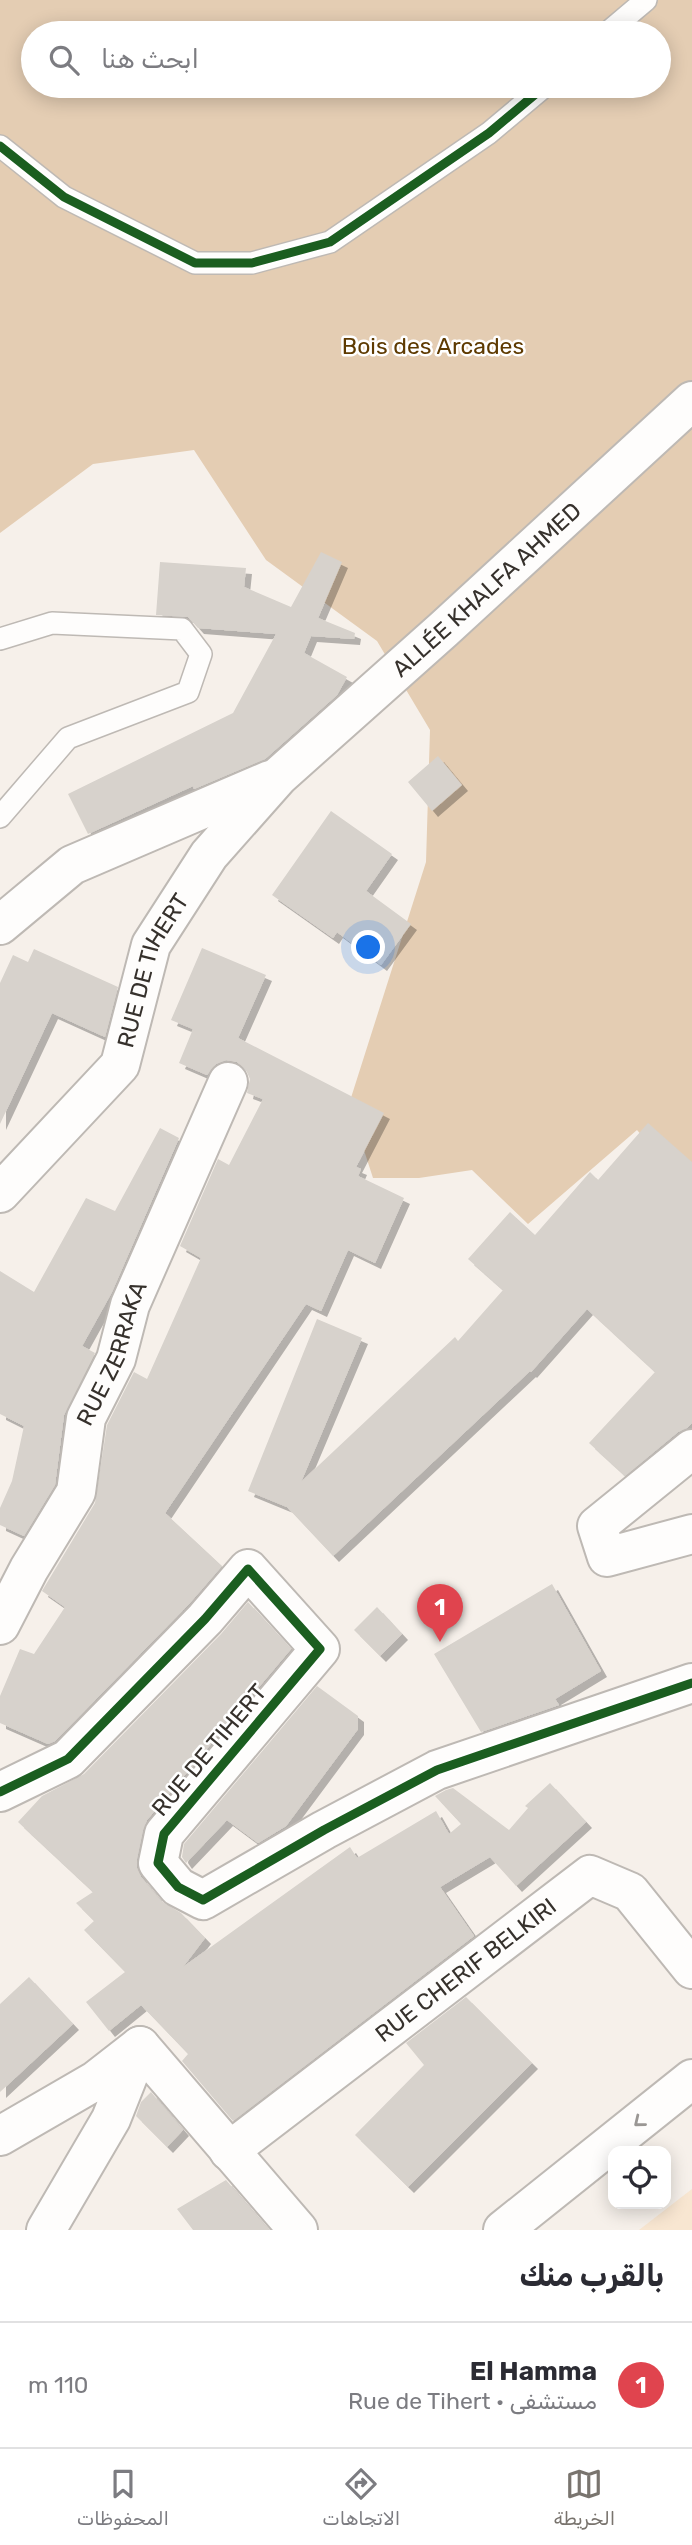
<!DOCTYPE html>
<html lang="ar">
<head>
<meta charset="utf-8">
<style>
	body { margin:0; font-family:Rubik,"Noto Naskh Arabic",sans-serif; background:#f7f7f7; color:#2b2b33; direction:rtl }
	.controls { position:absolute; right:21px; bottom:21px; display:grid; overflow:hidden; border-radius:14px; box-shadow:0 4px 18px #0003 }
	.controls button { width:63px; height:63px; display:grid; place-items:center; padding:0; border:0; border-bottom:2px solid #e1e1e2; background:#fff; color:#2b2b33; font:35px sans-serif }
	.you { position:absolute; left:369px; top:948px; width:24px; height:24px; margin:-18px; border:5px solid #fff; border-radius:50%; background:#1a73e8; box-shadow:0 0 0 10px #1a73e833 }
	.badge { display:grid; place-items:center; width:46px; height:46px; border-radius:50%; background:#79746e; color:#fff; font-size:23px; font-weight:700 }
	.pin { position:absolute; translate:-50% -58px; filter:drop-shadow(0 2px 4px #0008) }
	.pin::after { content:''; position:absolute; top:37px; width:24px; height:21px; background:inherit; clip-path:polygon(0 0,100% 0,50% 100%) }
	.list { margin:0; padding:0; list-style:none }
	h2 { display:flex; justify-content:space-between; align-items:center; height:91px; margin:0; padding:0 28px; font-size:30px }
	h2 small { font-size:23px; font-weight:400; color:#7c7c81 }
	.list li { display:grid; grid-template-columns:46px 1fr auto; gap:21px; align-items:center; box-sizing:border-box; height:126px; padding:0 28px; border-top:2px solid #e1e1e2 }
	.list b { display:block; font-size:26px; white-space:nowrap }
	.list p { margin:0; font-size:23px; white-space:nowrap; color:#7c7c81 }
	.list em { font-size:23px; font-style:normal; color:#7c7c81 }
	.icon { flex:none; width:38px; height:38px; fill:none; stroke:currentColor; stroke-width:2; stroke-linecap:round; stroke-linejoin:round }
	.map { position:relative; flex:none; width:692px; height:2230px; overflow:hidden; direction:ltr }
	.search { position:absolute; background:#fff; box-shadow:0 4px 18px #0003; left:21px; right:21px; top:21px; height:77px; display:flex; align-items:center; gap:18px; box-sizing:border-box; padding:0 24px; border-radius:38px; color:#7c7c81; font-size:26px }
	.sheet { height:217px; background:#fff }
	nav { display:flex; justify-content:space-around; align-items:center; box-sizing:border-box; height:98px; border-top:2px solid #e1e1e2; background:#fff; font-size:19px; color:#7c7c81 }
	nav a { display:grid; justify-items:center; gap:4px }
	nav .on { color:#79746e }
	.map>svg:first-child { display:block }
	.green { fill:#f8e6d1 }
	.forest { fill:#e4cdb3; fill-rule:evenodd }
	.building { fill:#d7d2cc; filter:url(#shadow) }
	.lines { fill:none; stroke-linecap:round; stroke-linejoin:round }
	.lane-casing { stroke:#beb9b4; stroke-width:24 }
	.street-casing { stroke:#beb9b4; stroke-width:42 }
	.primary-casing { stroke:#beb9b4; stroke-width:42 }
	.lane { stroke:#fefdfc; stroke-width:21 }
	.street { stroke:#fefdfc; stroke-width:38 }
	.primary { stroke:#fefdfc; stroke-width:38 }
	.cycleway-casing { stroke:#fff; stroke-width:13 }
	.cycleway { stroke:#1b5e20; stroke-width:9 }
	.oneway { stroke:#9a9794 }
	.labels { text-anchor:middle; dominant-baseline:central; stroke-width:5; stroke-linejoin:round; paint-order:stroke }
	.park-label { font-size:23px; fill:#5e3a01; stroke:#fff }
	.street-label { font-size:23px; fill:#36312c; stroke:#fff }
</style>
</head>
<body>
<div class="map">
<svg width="692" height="2230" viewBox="0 0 692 2230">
	<defs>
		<filter id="shadow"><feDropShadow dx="6" dy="6" stdDeviation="0" flood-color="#0004"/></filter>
	</defs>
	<rect width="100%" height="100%" fill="#f6f0ea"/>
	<path class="green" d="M692,2189v41h-53z"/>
	<path class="forest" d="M0,0h692v1194l-55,-64 -109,94 -56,-54 -53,8h-46l-24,-74 77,-242 4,-132 -53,-89 -111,-81 -72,-110 -101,14 -93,69zM33,33h626v53h-626z"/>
	<path class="building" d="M321,552l21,10 -24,56 37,15 -1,6 -43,-3 -7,17 43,24 -10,18 -72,64 -71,30 -1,-3 -105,48 -20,-40 165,-81 43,-79 -78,-6 -10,-11 -32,-2 4,-53 86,6 -2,19 47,20z
		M438,756l24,29 -30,26 -24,-29z
		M331,811l61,43 -26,37 45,33 -30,41 -44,-33 -4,6 -61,-43z
		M202,948l64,27 -28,63 146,75 -28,54 5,2 -3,7 46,22 -29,65 -27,-13 -27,61 -15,-7 -141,209 57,53 -33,38 -134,137 -7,3 -48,-21v-27l20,-47 14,5 31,-47 -23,-16 53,-88 12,-78 27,-53 13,7 54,-121 -21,-12 38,-87 11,6 34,-66 -16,-6 3,-14 -4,-9 -9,-8 -11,-2 -10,4 -9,11 -28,-12 14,-34 -22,-9z
		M34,949l84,38 -13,50 -53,-24 -52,111v-141l13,-28 15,7z
		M648,1123l44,39v261l-5,5 -9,4 -53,44 -36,-33 66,-71 -68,-63 -56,63 -1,-1 -197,185 -46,-49 -39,-16 69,-172 45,19 -61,144 154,-145 3,4 45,-51 -35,-31 42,-47 25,23 55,-63 8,8z
		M160,1128l19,10 -67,154 -30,54 13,7 -31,62 -9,70 -31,51 -24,-11v-17l12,-27 12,-55 -24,-12v-143l34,21 52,-94 29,13z
		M552,1584l49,87 -46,28 4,6 -78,27 -47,-78z
		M248,1602l43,47 -144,171 -4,10 -6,29v9l4,9 20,24 20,12 24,25 -22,29 167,-120 7,11 79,-47 13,23 12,-10 -26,-28 11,-6 7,-2 56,42 19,-22 -3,-2 25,-23 36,39 -70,64 -26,-29 -50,30 34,49 -241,185 -51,-60 6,-7 -47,-49 -32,26 -23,-29 39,-30 -41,-42 10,-9 -18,-18 17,-11 -75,-70 24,-26 42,-22 137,-140z
		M377,1607l25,27 -22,22 -26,-26z
		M317,1686l41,30v13l-72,97 -28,17 -31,-23 -41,43 -4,-6 2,-13z
		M29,1977l44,47 -73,68v-88z
		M466,1997l66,66 -124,124 -53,-52 69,-70 -18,-22z
		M151,2092l32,38 -16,17 -31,-31 5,-14z
		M226,2180l43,50h-76l-16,-21z"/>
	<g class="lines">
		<defs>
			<path id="lane" d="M607,33l39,-33
				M0,146l64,51 131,66h57l78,-21 159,-109 56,-47
				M0,639l52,-16 130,6 19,25 -13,38 -120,46 -68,79"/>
			<g id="street">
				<path d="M0,925l72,-60 198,-85"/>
				<path id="s1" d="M0,1193l120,-128 31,-120 58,-90 70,-79 165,-147 248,-228"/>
				<path d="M692,1449l-95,77 10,31 85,-23"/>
				<path id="s2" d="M0,1625l29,-56 47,-77 10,-74 30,-59 14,-54 98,-223"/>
				<path d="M0,1792l68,-33 137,-140 43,-50 72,80 -156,185 -6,29 20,24 25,13 121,-70 113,-60 255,-87"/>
				<path d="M140,2046l158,184"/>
				<path d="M0,2136l95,-55 45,-35 -29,73 -65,111"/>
				<path id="s3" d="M229,2151l361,-276 40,17 62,77"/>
			</g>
			<path id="primary" d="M503,2230l189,-151"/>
		</defs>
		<use href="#lane" class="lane-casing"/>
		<use href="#street" class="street-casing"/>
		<use href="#primary" class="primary-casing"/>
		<use href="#lane" class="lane"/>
		<use href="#street" class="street"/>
		<use href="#primary" class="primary"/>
		<defs>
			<path id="cycleway" d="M0,146l64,51 131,66h57l78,-21 159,-109 56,-47
				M0,1792l68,-33 137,-140 43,-50 72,80 -156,185 -6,29 20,24 25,13 121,-70 113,-60 255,-87"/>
		</defs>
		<use href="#cycleway" class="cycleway-casing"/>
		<use href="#cycleway" class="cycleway"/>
	</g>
	<defs><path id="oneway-chevron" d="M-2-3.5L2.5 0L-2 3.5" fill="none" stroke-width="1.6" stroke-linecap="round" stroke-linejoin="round" transform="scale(1.75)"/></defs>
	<use class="oneway" href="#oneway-chevron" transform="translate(639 2122) rotate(141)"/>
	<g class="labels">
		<g class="park-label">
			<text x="433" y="346">Bois des Arcades</text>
		</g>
		<g class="street-label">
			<text stroke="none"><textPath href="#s1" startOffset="791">ALLÉE KHALFA AHMED</textPath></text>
			<text stroke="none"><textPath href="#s1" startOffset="276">RUE DE TIHERT</textPath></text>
			<text stroke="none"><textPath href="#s2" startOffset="298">RUE ZERRAKA</textPath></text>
			<text transform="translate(209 1750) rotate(-50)">RUE DE TIHERT</text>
			<text stroke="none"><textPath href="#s3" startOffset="298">RUE CHERIF BELKIRI</textPath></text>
		</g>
	</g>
</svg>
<div class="controls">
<button><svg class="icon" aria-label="locate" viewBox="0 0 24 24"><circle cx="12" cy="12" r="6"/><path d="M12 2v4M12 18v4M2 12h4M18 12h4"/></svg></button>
</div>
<div class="you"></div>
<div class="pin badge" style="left:440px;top:1642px;background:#e0444e">1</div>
<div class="search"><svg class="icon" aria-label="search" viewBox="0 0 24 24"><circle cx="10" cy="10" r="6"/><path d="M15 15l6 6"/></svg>ابحث هنا</div>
</div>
<section class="sheet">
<h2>بالقرب منك<small></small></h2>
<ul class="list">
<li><span class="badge" style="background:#e0444e">1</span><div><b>El Hamma</b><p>مستشفى · Rue de Tihert</p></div><em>110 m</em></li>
</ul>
</section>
<nav>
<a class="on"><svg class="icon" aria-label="map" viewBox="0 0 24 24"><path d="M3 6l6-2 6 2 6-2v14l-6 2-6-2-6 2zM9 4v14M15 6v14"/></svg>الخريطة</a>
<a><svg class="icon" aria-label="directions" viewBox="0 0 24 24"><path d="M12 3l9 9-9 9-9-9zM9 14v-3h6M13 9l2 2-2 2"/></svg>الاتجاهات</a>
<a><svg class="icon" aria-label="saved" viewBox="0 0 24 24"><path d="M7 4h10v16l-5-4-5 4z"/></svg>المحفوظات</a>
</nav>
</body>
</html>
